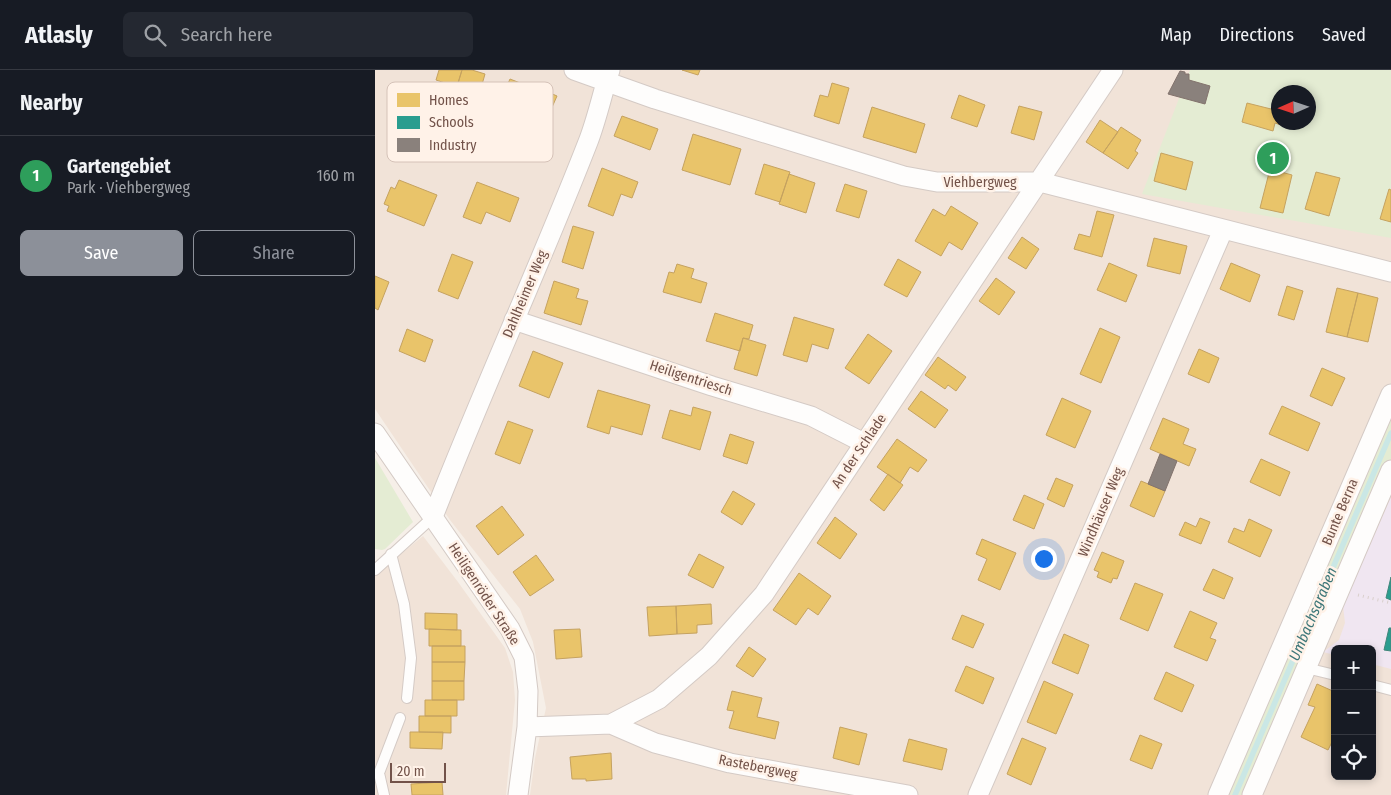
<!DOCTYPE html>
<html lang="en">
<head>
<meta charset="utf-8">
<style>
	body { margin:0; font-family:"Fira Sans Condensed",sans-serif; background:#242831; color:#f1f3f6 }
	.controls { position:absolute; right:15px; bottom:15px; display:grid; overflow:hidden; border-radius:8px; box-shadow:0 2px 8px #0003 }
	.controls button { width:45px; height:45px; display:grid; place-items:center; padding:0; border:0; border-bottom:1px solid #363941; background:#171b24; color:#f1f3f6; font:25px sans-serif }
	.compass { position:absolute; left:896px; top:15px; width:45px; height:45px; border-radius:50%; background:#171b24; box-shadow:0 2px 8px #0003; rotate:267deg }
	.scale { position:absolute; left:15px; bottom:12px; width:56px; box-sizing:border-box; padding-left:5px; border:2px solid #725249; border-top:0; font-size:14px; line-height:18px; white-space:nowrap; color:#725249; -webkit-text-stroke:4px #fff2e8; paint-order:stroke }
	.you { position:absolute; left:668px; top:488px; width:18px; height:18px; margin:-12px; border:4px solid #fff; border-radius:50%; background:#1a73e8; box-shadow:0 0 0 8px #1a73e833 }
	.badge { display:grid; place-items:center; width:32px; height:32px; border-radius:50%; background:#8c9099; color:#fff; font-size:16px; font-weight:700 }
	.pin { position:absolute; translate:-50% -50%; border:2px solid #fff; box-shadow:0 1px 5px #0006 }
	.list { margin:0; padding:0; list-style:none }
	h2 { display:flex; justify-content:space-between; align-items:center; height:65px; margin:0; padding:0 20px; font-size:21px }
	h2 small { font-size:16px; font-weight:400; color:#9ea1a6 }
	.list li { display:grid; grid-template-columns:32px 1fr auto; gap:15px; align-items:center; box-sizing:border-box; height:80px; padding:0 20px; border-top:1px solid #363941 }
	.list b { display:block; font-size:19px; white-space:nowrap }
	.list p { margin:0; font-size:16px; white-space:nowrap; color:#9ea1a6 }
	.list em { font-size:16px; font-style:normal; color:#9ea1a6 }
	.actions { display:flex; gap:10px; padding:15px 20px }
	.actions a { flex:1; padding:11px 0; border:1px solid #8c9099; border-radius:8px; text-align:center; font-size:18px; color:#8c9099 }
	.actions .main { background:#8c9099; color:#fff }
	.icon { flex:none; width:28px; height:28px; fill:none; stroke:currentColor; stroke-width:2; stroke-linecap:round; stroke-linejoin:round }
	.map { position:relative; flex:none; width:1016px; height:725px; overflow:hidden }
	header { display:flex; align-items:center; gap:30px; box-sizing:border-box; height:70px; padding:0 25px; background:#171b24; border-bottom:1px solid #363941 }
	header strong { font-size:24px }
	nav { display:flex; gap:28px; margin-inline-start:auto; font-size:18px }
	.search { width:350px; height:45px; background:#242831; display:flex; align-items:center; gap:12px; box-sizing:border-box; padding:0 18px; border-radius:8px; color:#9ea1a6; font-size:19px }
	main { display:flex }
	aside { flex:1; background:#171b24 }
	.map>svg:first-child { display:block }
	.residential { fill:#f1e3d8; fill-rule:evenodd }
	.education { fill:#f0e6f1 }
	.green { fill:#e4ecd3; fill-rule:evenodd }
	.homes { fill:#e9c46a; stroke:#c5a260 }
	.schools { fill:#2a9d8f; stroke:#40867a }
	.industry { fill:#8a817c; stroke:#83736d }
	.lines { fill:none; stroke-linecap:round; stroke-linejoin:round }
	.stream { stroke:#cae7e5; stroke-width:5.5 }
	.lane-casing { stroke:#d4cac5; stroke-width:12 }
	.street-casing { stroke:#d4cac5; stroke-width:21 }
	.path { stroke:#d9cfcc; stroke-width:3; stroke-dasharray:1 4; stroke-linecap:butt }
	.lane { stroke:#fefdfc; stroke-width:10 }
	.street { stroke:#fefdfc; stroke-width:19 }
	.labels { text-anchor:middle; dominant-baseline:central; stroke-width:5; stroke-linejoin:round; paint-order:stroke }
	.street-label { font-size:14px; fill:#725249; stroke:#fff2e8 }
	.water-label { font-size:15px; font-style:italic; fill:#3d7678; stroke:#fff2e8 }
	.key { fill:#fff2e8; stroke:#d5c2b8; stroke-width:1 }
	.key-label { font-size:14px; fill:#725249 }
</style>
</head>
<body>
<header>
<strong>Atlasly</strong>
<div class="search"><svg class="icon" aria-label="search" viewBox="0 0 24 24"><circle cx="10" cy="10" r="6"/><path d="M15 15l6 6"/></svg>Search here</div>
<nav><a>Map</a><a>Directions</a><a>Saved</a></nav>
</header>
<main>
<aside>
<h2>Nearby<small></small></h2>
<ul class="list">
<li><span class="badge" style="background:#2e9e5b">1</span><div><b>Gartengebiet</b><p>Park · Viehbergweg</p></div><em>160 m</em></li>
</ul>
<div class="actions"><a class="main">Save</a><a>Share</a></div>
</aside>
<div class="map">
<svg width="1016" height="725" viewBox="0 0 1016 725">
	<rect width="100%" height="100%" fill="#f6efe8"/>
	<path class="residential" d="M0,0h1016v725h-861l5,-37 11,-50 -13,-66 -13,-33 -70,-89 -75,-111zM904,22h30v30h-30zM960,579h37v127h-37z
		M48,466l35,46 47,66 8,24 2,28 -9,95h-131v-220z"/>
	<path class="education" d="M1016,427v172l-19,-5v-15h-37v6l-12,-3 16,-12 6,-17 -2,-17z"/>
	<path class="green" d="M815,0h201v168l-249,-44zM904,22h30v30h-30z
		M1016,342v47l-146,336h-18z
		M0,388l38,64 -28,27 -3,1 -7,-1z"/>
	<path class="homes" d="M64,0h23l-5,17 -21,-7z
		M87,0h10l13,4 -6,21 -23,-6z
		M307,0h18l-2,5z
		M135,9l23,9 1,-2 23,10 -8,18 -23,-10 -1,2 -23,-9z
		M457,13l17,5 -10,36 -25,-8 6,-21 8,2z
		M584,25l26,10 -8,22 -26,-9z
		M872,33l32,8v11h2v3l-6,-2 -2,8 -31,-9z
		M644,36l23,6 -8,28 -23,-7z
		M497,37l53,17 -9,29 -53,-16z
		M247,46l36,13 -8,21 -36,-14z
		M725,50l18,12 -15,21 -17,-11z
		M746,57l20,13 -6,11 3,2 -10,16 -25,-16z
		M318,64l48,15 -11,36 -48,-15z
		M786,83l32,9 -7,28 -32,-9z
		M389,94l26,8 -10,30 -25,-8z
		M227,98l36,14 -6,16 -11,-4 -8,22 -25,-10z
		M895,99l22,6 -9,38 -23,-5z
		M941,102l24,6 -11,38 -24,-7z
		M414,104l26,9 -9,30 -27,-9z
		M24,110l38,15 -13,31 -37,-15 2,-5 -5,-2 7,-17 4,2z
		M102,112l42,16 -9,24 -24,-10 -5,12 -18,-7z
		M470,114l22,7 -8,27 -23,-7z
		M1014,119l2,1v32l-11,-3z
		M576,136l27,17 -16,27 -13,-8 -8,14 -26,-15 18,-32 12,7z
		M722,141l17,4 -12,42 -28,-8 5,-15 11,3z
		M198,156l21,6 -11,37 -21,-7z
		M647,167l17,12 -13,20 -18,-11z
		M779,168l33,8 -7,28 -33,-8z
		M77,184l21,8 -15,37 -20,-8z
		M523,189l23,13 -14,25 -23,-12z
		M734,193l28,12 -11,27 -29,-12z
		M856,193l29,12 -10,27 -30,-13z
		M302,194l17,5 -3,9 16,5 -6,20 -38,-11 6,-20 5,1z
		M0,206l14,6 -11,28 -3,-2z
		M621,208l19,14 -16,23 -20,-14z
		M179,211l25,8 -3,9 12,3 -7,24 -37,-12z
		M912,216l16,5 -9,29 -16,-5z
		M962,218l21,5 -11,44 -21,-5z
		M983,223l20,5 -10,44 -21,-5z
		M340,243l38,12 -4,14 -6,-1 -3,13 -34,-10z
		M419,247l40,12 -6,20 -16,-5 -5,18 -24,-7z
		M725,258l20,9 -19,46 -21,-9z
		M32,259l26,11 -8,22 -26,-11z
		M493,264l24,17 -23,33 -24,-16z
		M368,268l23,7 -9,31 -23,-7z
		M824,279l20,9 -10,25 -21,-9z
		M158,281l30,12 -14,35 -30,-12z
		M563,287l28,20 -10,14 -8,-6 -3,4 -20,-14z
		M947,298l23,10 -13,28 -22,-10z
		M223,320l52,15 -8,30 -31,-9 -2,8 -22,-7z
		M546,321l27,19 -13,18 -27,-19z
		M687,328l29,13 -16,37 -29,-13z
		M907,336l38,17 -12,28 -39,-17z
		M318,337l18,5 -11,38 -38,-12 8,-28 21,6z
		M788,348l26,11 -6,15 13,5 -7,17 -39,-17z
		M133,351l25,9 -13,34 -25,-10z
		M355,364l24,8 -7,22 -24,-8z
		M522,369l30,21 -9,12 -8,-5 -10,16 -23,-16z
		M886,389l29,13 -10,24 -30,-14z
		M513,404l15,11 -19,26 -14,-11z
		M681,408l17,7 -9,22 -17,-8z
		M766,411l24,10 -11,26 -24,-11z
		M358,421l22,13 -13,21 -21,-13z
		M649,425l20,9 -10,25 -21,-9z
		M127,436l22,29 -26,20 -22,-29z
		M460,447l22,17 -17,25 -23,-16z
		M825,448l10,4 -9,22 -22,-9 6,-13 11,5z
		M874,449l23,11 -12,27 -32,-15 6,-14 10,4z
		M607,469l34,14 -16,37 -22,-10 9,-21 -11,-5z
		M727,482l22,9 -7,18 -4,-1 -2,5 -14,-6 2,-5 -5,-2z
		M324,484l25,13 -11,21 -25,-13z
		M161,485l18,25 -24,16 -17,-24z
		M838,499l20,9 -9,21 -21,-9z
		M424,503l32,23 -13,19 -10,-7 -12,17 -23,-15z
		M760,513l28,11 -15,37 -28,-12z
		M336,534l1,20 -15,1v8l-20,1 -1,-28z
		M301,536l1,28 -28,2 -2,-29z
		M815,541l27,12 -7,15 6,2 -9,21 -33,-14z
		M50,543l32,1v16l-32,-1z
		M587,545l22,9 -11,24 -21,-9z
		M54,559l32,1v16h-32z
		M205,559l2,28 -26,2 -2,-29z
		M689,564l25,11 -11,29 -26,-11z
		M57,576h33v16h-33z
		M374,577l17,12 -13,18 -17,-11z
		M57,592h33l-1,19h-32z
		M591,596l28,12 -11,26 -28,-13z
		M791,602l28,13 -12,27 -28,-13z
		M57,611h32v19h-32z
		M669,611l29,13 -17,40 -29,-12z
		M942,614l18,8v44l-7,14 -27,-13 14,-30 -7,-2z
		M357,621l30,7 -5,19 22,5 -4,17 -46,-11 5,-17 -7,-1z
		M50,630h32v16h-32z
		M44,646h32v17l-32,-1z
		M465,657l27,7 -8,31 -26,-7z
		M35,662h33l-1,17 -32,-1z
		M765,665l22,9 -10,25 -22,-9z
		M647,668l24,10 -15,37 -24,-11z
		M534,669l38,10 -5,21 -39,-9z
		M236,683l1,26 -26,2v-2h-14l-2,-22z
		M67,712l1,13h-31l-1,-11z"/>
	<path class="schools" d="M1016,507v23l-5,-2z
		M1014,558h2v23l-7,-1z"/>
	<path class="industry" d="M805,1l5,1v2h4v6l21,6 -5,18 -37,-10z
		M785,384l17,7 -12,30 -17,-7z"/>
	<g class="lines">
		<path class="stream" d="M860,725l156,-362"/>
		<defs>
			<path id="lane" d="M16,484l13,50 7,54 -4,40
				M0,500l58,-53
				M931,598l29,7
				M997,615l19,5
				M9,725l-5,-22 21,-55"/>
			<path id="street" d="M199,0l81,29 249,77 33,6h103l351,90
				M139,250l198,66 99,30 53,27
				M0,363l135,196 14,28 4,34 -1,36 -9,68
				M58,447c49,-126 106,-249 155,-375 9,-23 14,-48 22,-72
				M236,654l44,19 75,20 178,32
				M152,657l84,-3 48,-25 50,-43 55,-62 349,-524
				M603,725l245,-565
				M843,725l173,-401
				M877,725l139,-325"/>
		</defs>
		<use href="#lane" class="lane-casing"/>
		<use href="#street" class="street-casing"/>
		<path class="path" d="M983,525l33,8"/>
		<use href="#lane" class="lane"/>
		<use href="#street" class="street"/>
	</g>
	<g class="labels">
		<g class="street-label">
			<text x="605" y="112">Viehbergweg</text>
			<text transform="translate(150 224) rotate(-67)">Dahlheimer Weg</text>
			<text transform="translate(316 308) rotate(18)">Heiligentriesch</text>
			<text transform="translate(484 381) rotate(-56)">An der Schlade</text>
			<text transform="translate(726 442) rotate(-67)">Windhäuser Weg</text>
			<text transform="translate(965 442) rotate(-67)">Bunte Berna</text>
			<text transform="translate(109 524) rotate(57)">Heiligenröder Straße</text>
			<text transform="translate(383 697) rotate(11)">Rastebergweg</text>
		</g>
		<g class="water-label">
			<text transform="translate(938 544) rotate(-67)">Umbachsgraben</text>
		</g>
	</g>
	<rect x="12" y="12" width="166" height="80" rx="8" class="key"/>
	<rect x="22" y="23" width="23" height="14" fill="#e9c46a"/>
	<rect x="22" y="46" width="23" height="13" fill="#2a9d8f"/>
	<rect x="22" y="68" width="23" height="14" fill="#8a817c"/>
	<g class="key-label">
		<text x="54" y="35">Homes</text>
		<text x="54" y="57">Schools</text>
		<text x="54" y="80">Industry</text>
	</g>
</svg>
<div class="controls">
<button>+</button>
<button>−</button>
<button><svg class="icon" aria-label="locate" viewBox="0 0 24 24"><circle cx="12" cy="12" r="6"/><path d="M12 2v4M12 18v4M2 12h4M18 12h4"/></svg></button>
</div>
<svg class="compass" viewBox="-18 -18 36 36"><path d="M0-13l5 13h-10z" fill="#e53935"/><path d="M0 13l5-13h-10z" fill="#9ea1a6"/></svg>
<div class="scale">20 m</div>
<div class="you"></div>
<div class="pin badge" style="left:898px;top:88px;background:#2e9e5b">1</div>
</div>
</main>
</body>
</html>
